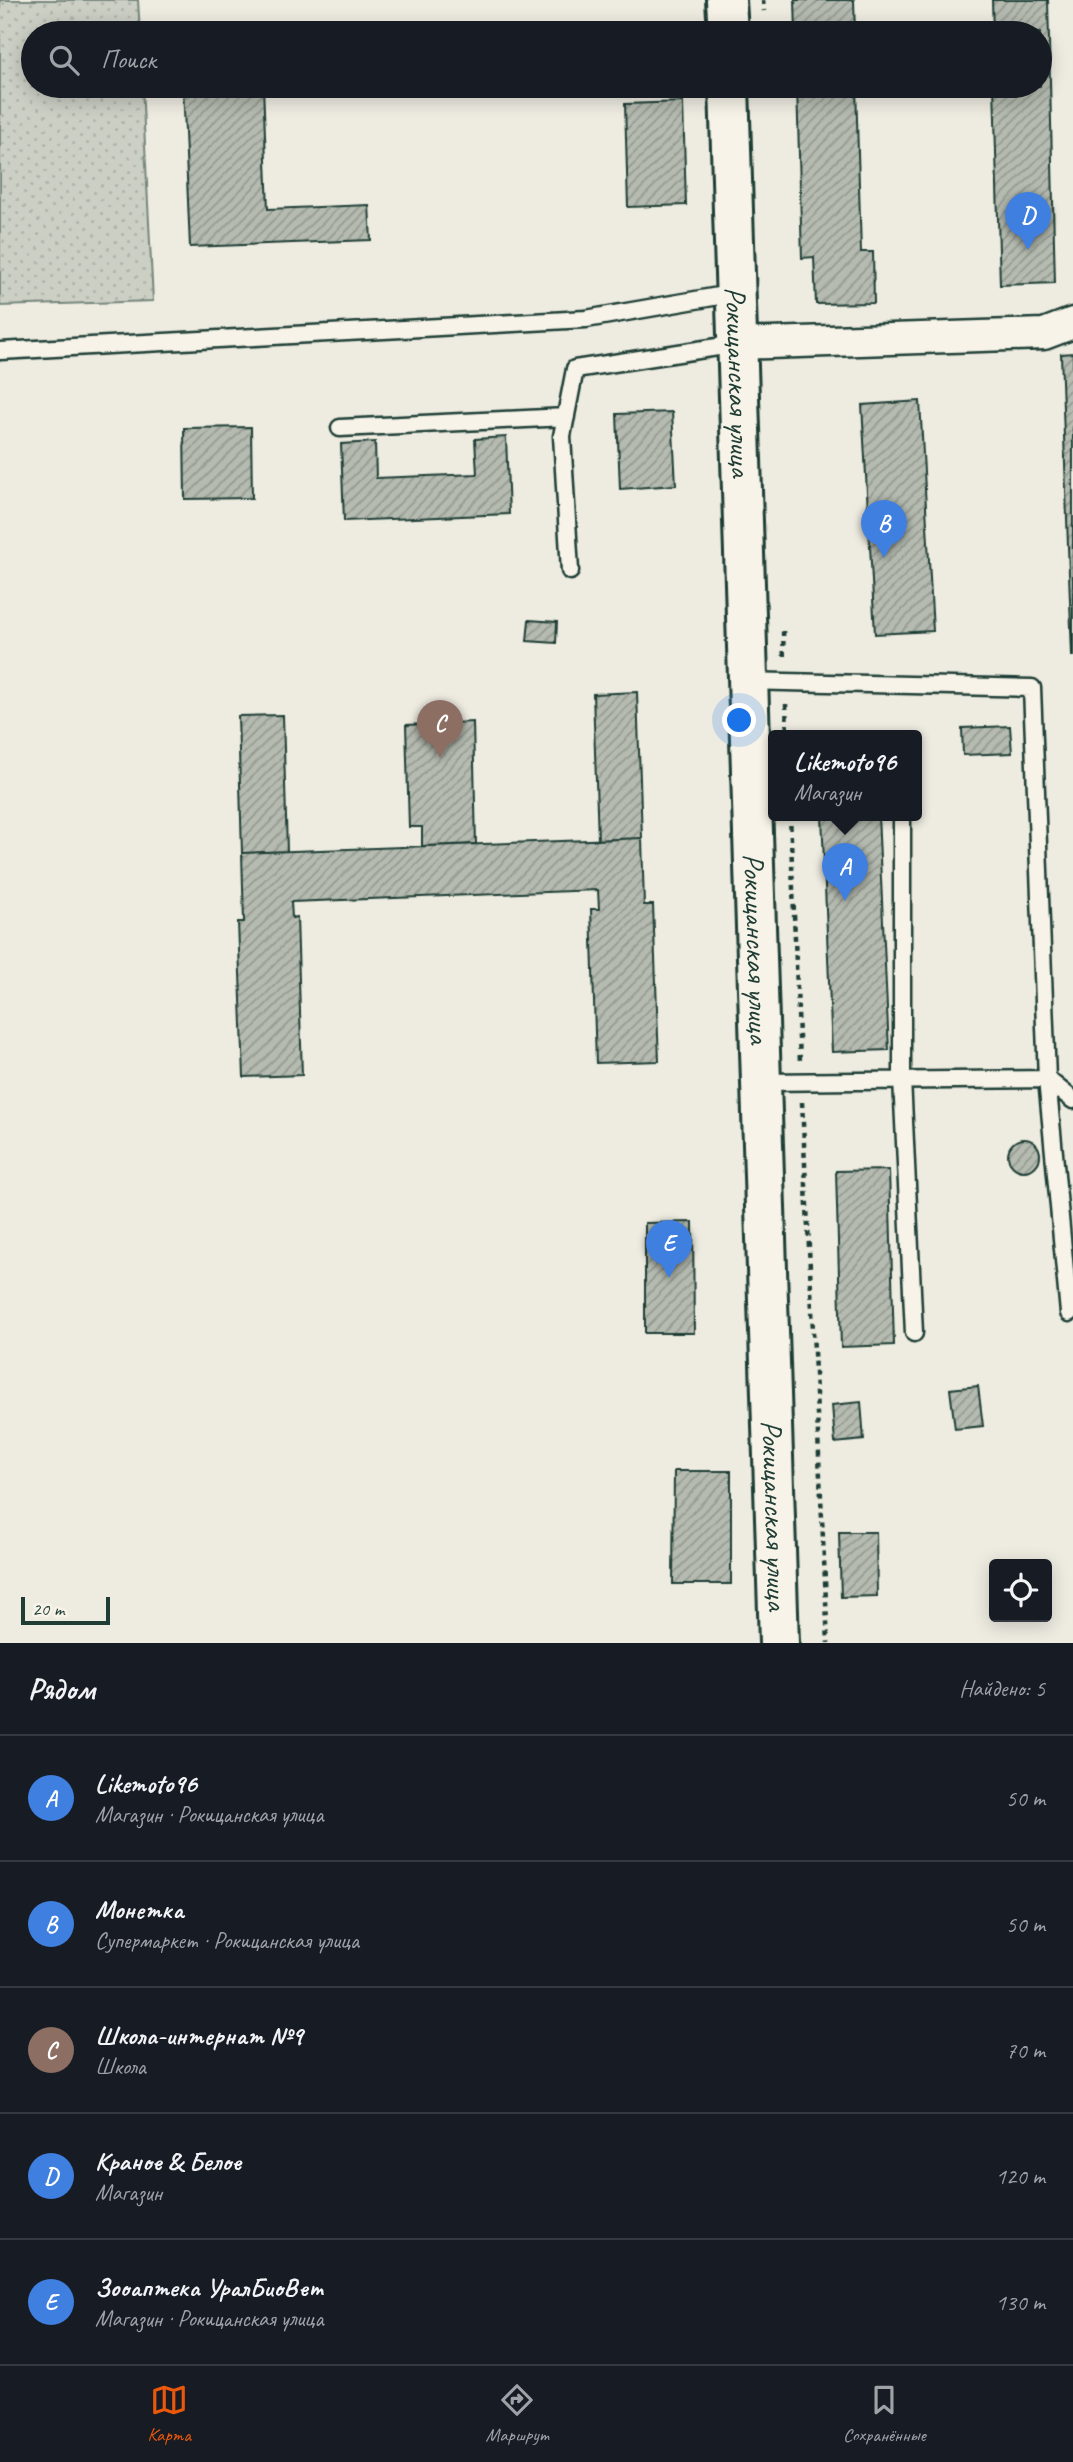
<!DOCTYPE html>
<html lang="ru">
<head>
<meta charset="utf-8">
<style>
	body { margin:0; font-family:Caveat,sans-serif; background:#242831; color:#f1f3f6 }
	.controls { position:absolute; right:21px; bottom:21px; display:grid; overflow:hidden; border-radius:7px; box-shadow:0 4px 18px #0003 }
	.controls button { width:63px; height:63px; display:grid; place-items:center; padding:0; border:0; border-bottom:2px solid #363941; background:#171b24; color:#f1f3f6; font:35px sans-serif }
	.scale { position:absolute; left:21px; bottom:18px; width:89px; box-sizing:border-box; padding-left:7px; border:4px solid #1f3d34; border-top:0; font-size:19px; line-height:24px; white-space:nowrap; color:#1f3d34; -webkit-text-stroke:5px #f7f3e8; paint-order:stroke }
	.you { position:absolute; left:740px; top:721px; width:24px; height:24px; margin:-18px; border:5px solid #fff; border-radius:50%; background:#1a73e8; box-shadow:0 0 0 10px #1a73e833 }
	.badge { display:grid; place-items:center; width:46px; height:46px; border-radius:50%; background:#ea580c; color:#fff; font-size:23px; font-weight:700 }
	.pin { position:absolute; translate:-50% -58px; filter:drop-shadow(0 2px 4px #0008) }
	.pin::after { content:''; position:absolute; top:37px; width:24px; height:21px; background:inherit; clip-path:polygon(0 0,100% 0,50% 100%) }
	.popup { position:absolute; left:768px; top:730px; width:154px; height:91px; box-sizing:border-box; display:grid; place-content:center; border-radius:7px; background:#171b24; filter:drop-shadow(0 2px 5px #0005); font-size:23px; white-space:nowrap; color:#9ea1a6 }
	.popup b { font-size:26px; color:#f1f3f6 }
	.popup::after { content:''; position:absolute; left:50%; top:100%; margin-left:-14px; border:14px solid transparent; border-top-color:#171b24 }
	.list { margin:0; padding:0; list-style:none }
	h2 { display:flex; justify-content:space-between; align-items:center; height:91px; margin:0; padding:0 28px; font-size:30px }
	h2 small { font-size:23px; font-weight:400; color:#9ea1a6 }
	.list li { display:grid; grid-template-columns:46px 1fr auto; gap:21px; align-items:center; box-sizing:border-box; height:126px; padding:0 28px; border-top:2px solid #363941 }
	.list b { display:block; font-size:26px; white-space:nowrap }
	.list p { margin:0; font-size:23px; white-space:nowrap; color:#9ea1a6 }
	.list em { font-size:23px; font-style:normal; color:#9ea1a6 }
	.icon { flex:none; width:38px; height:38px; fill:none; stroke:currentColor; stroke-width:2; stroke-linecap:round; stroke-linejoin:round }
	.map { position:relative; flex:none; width:1073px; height:1643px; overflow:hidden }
	.search { position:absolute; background:#171b24; box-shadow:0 4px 18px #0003; left:21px; right:21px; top:21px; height:77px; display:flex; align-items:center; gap:18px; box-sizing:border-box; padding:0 24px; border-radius:38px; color:#9ea1a6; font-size:26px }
	.sheet { height:721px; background:#171b24 }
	nav { display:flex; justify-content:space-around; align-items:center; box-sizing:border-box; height:98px; border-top:2px solid #363941; background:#171b24; font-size:19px; color:#9ea1a6 }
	nav a { display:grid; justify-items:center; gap:4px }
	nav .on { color:#ea580c }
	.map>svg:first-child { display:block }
	.garden { fill:url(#garden-dots); stroke:#76867c; stroke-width:2 }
	.building { fill:url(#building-hatch); stroke:#1f3d34; stroke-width:2 }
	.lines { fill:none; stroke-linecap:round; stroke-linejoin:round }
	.service-casing { stroke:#1f3d34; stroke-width:21 }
	.minor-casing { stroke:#1f3d34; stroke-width:35 }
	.tertiary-casing { stroke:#1f3d34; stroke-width:44 }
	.path { stroke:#1f3d34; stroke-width:4.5; stroke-dasharray:5 5; stroke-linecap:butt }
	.service { stroke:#f7f3e8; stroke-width:16 }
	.minor { stroke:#f7f3e8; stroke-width:30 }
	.tertiary { stroke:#f7f3e8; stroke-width:38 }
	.labels { text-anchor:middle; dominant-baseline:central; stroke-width:5; stroke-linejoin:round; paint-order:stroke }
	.street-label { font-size:30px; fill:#1f3d34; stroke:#f7f3e8 }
</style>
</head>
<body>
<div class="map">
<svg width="1073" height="1643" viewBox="0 0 1073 1643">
	<defs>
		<pattern id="garden-dots" width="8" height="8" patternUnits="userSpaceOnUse" patternTransform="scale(1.75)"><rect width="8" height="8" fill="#cccfc4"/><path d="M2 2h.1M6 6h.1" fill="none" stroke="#afb3a9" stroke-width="1.8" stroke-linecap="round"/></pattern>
		<pattern id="building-hatch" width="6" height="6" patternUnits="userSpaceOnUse" patternTransform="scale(1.75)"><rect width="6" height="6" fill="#b5bbb0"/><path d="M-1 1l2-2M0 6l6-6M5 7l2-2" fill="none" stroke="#939990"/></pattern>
	</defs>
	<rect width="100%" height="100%" fill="#eeece1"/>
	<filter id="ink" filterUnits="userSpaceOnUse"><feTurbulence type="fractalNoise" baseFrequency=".0143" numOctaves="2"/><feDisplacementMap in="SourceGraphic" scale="14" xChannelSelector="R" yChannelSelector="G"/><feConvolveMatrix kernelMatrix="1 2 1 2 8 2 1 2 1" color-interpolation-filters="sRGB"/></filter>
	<g filter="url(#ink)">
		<path class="garden" d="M0,0h138l2,33h-107v53h109l11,215 -153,5z"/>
		<path class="building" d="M795,0h59l1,33h-59z
			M992,0h56l7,283 -55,2 -6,-199h46v-53h-47z
			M183,86h80l5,123 101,-4 2,35 -181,7z
			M797,86h59l5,166h12l1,51 -58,1 -2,-47 -12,1z
			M683,102l3,103 -58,2 -3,-103z
			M1073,353v303h-1l-11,-302z
			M920,401l13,230 -58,3 -13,-229z
			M672,412l4,73 -56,4 -3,-75z
			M251,427l1,71 -67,1 -1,-71z
			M506,437l3,77 -165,7 -3,-77 34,-2 1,36 101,-4 -2,-35z
			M529,620l28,2 -1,21 -29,-2z
			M637,692l5,146 -44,2 -5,-146z
			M283,715l4,136 -45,2 -4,-137z
			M473,722l3,122 -54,2v-19h-13l-3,-102z
			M1010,726l2,27 -49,2 -1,-27z
			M822,815h56l11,235 -57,2z
			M642,838l2,67h9l6,156 -63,2 -5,-154h8l-1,-19 -307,12 1,16 5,-1 5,158 -58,2 -6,-155h6l-2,-69z
			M1008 1155a16 16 0 1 1 32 0a16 16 0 1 1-32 0Z
			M889,1170l5,175 -53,2 -5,-176z
			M693,1222l1,111h-49v-110z
			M978,1386l5,40 -28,3 -5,-40z
			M861,1402l3,38 -29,3 -3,-38z
			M674,1471h57v113h-58z
			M839,1532h37l1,64 -36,1z"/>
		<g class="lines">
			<defs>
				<path id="service" d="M0,351l586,-32 150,-26
					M340,428l226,-11
					M570,571l-8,-135 13,-67 162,-25
					M748,681l284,7 15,391 22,234
					M902,815v264l12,254
					M762,1082l285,-3 26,21"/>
				<path id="minor" d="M737,344l307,-10 29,-11"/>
				<g id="tertiary">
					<path d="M726,0l2,33"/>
					<path id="s1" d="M729,86l50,1557"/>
				</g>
			</defs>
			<use href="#service" class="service-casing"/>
			<use href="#minor" class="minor-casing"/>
			<use href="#tertiary" class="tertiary-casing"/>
			<path class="path" d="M763,0l1,11
				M783,631l1,29
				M786,704l1,31
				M790,815l10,247
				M802,1102l26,541"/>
			<use href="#service" class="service"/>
			<use href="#minor" class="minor"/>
			<use href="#tertiary" class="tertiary"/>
		</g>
	</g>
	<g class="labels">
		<g class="street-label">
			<text stroke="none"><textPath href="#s1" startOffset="296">Рокицанская улица</textPath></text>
			<text stroke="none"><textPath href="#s1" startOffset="863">Рокицанская улица</textPath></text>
			<text stroke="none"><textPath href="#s1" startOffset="1430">Рокицанская улица</textPath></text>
		</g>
	</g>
</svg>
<div class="controls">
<button><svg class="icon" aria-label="locate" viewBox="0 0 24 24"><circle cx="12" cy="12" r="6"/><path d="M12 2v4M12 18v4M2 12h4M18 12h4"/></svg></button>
</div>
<div class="scale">20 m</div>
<div class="you"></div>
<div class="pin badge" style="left:845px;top:901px;background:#3f7fe0">A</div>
<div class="popup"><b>Likemoto96</b>Магазин</div>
<div class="pin badge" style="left:884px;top:558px;background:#3f7fe0">B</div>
<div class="pin badge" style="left:440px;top:758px;background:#8d6e63">C</div>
<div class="pin badge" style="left:1028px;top:250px;background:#3f7fe0">D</div>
<div class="pin badge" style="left:669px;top:1278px;background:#3f7fe0">E</div>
<div class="search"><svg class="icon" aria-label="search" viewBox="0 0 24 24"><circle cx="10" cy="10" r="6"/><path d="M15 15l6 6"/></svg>Поиск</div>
</div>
<section class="sheet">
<h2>Рядом<small>Найдено: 5</small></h2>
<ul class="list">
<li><span class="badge" style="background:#3f7fe0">A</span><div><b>Likemoto96</b><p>Магазин · Рокицанская улица</p></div><em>50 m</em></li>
<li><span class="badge" style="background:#3f7fe0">B</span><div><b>Монетка</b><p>Супермаркет · Рокицанская улица</p></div><em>50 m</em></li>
<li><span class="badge" style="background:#8d6e63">C</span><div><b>Школа-интернат №9</b><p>Школа</p></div><em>70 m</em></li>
<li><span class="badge" style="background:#3f7fe0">D</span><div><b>Краное &amp; Белое</b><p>Магазин</p></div><em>120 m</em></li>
<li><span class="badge" style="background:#3f7fe0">E</span><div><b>Зооаптека УралБиоВет</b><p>Магазин · Рокицанская улица</p></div><em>130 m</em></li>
</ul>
</section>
<nav>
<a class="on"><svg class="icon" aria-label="map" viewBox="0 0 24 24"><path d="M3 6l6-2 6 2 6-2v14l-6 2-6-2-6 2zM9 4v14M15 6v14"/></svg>Карта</a>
<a><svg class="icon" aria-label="directions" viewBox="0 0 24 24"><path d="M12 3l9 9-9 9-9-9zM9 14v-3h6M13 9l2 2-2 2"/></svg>Маршрут</a>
<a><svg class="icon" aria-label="saved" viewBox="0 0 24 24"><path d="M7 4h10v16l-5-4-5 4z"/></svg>Сохранённые</a>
</nav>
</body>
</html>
